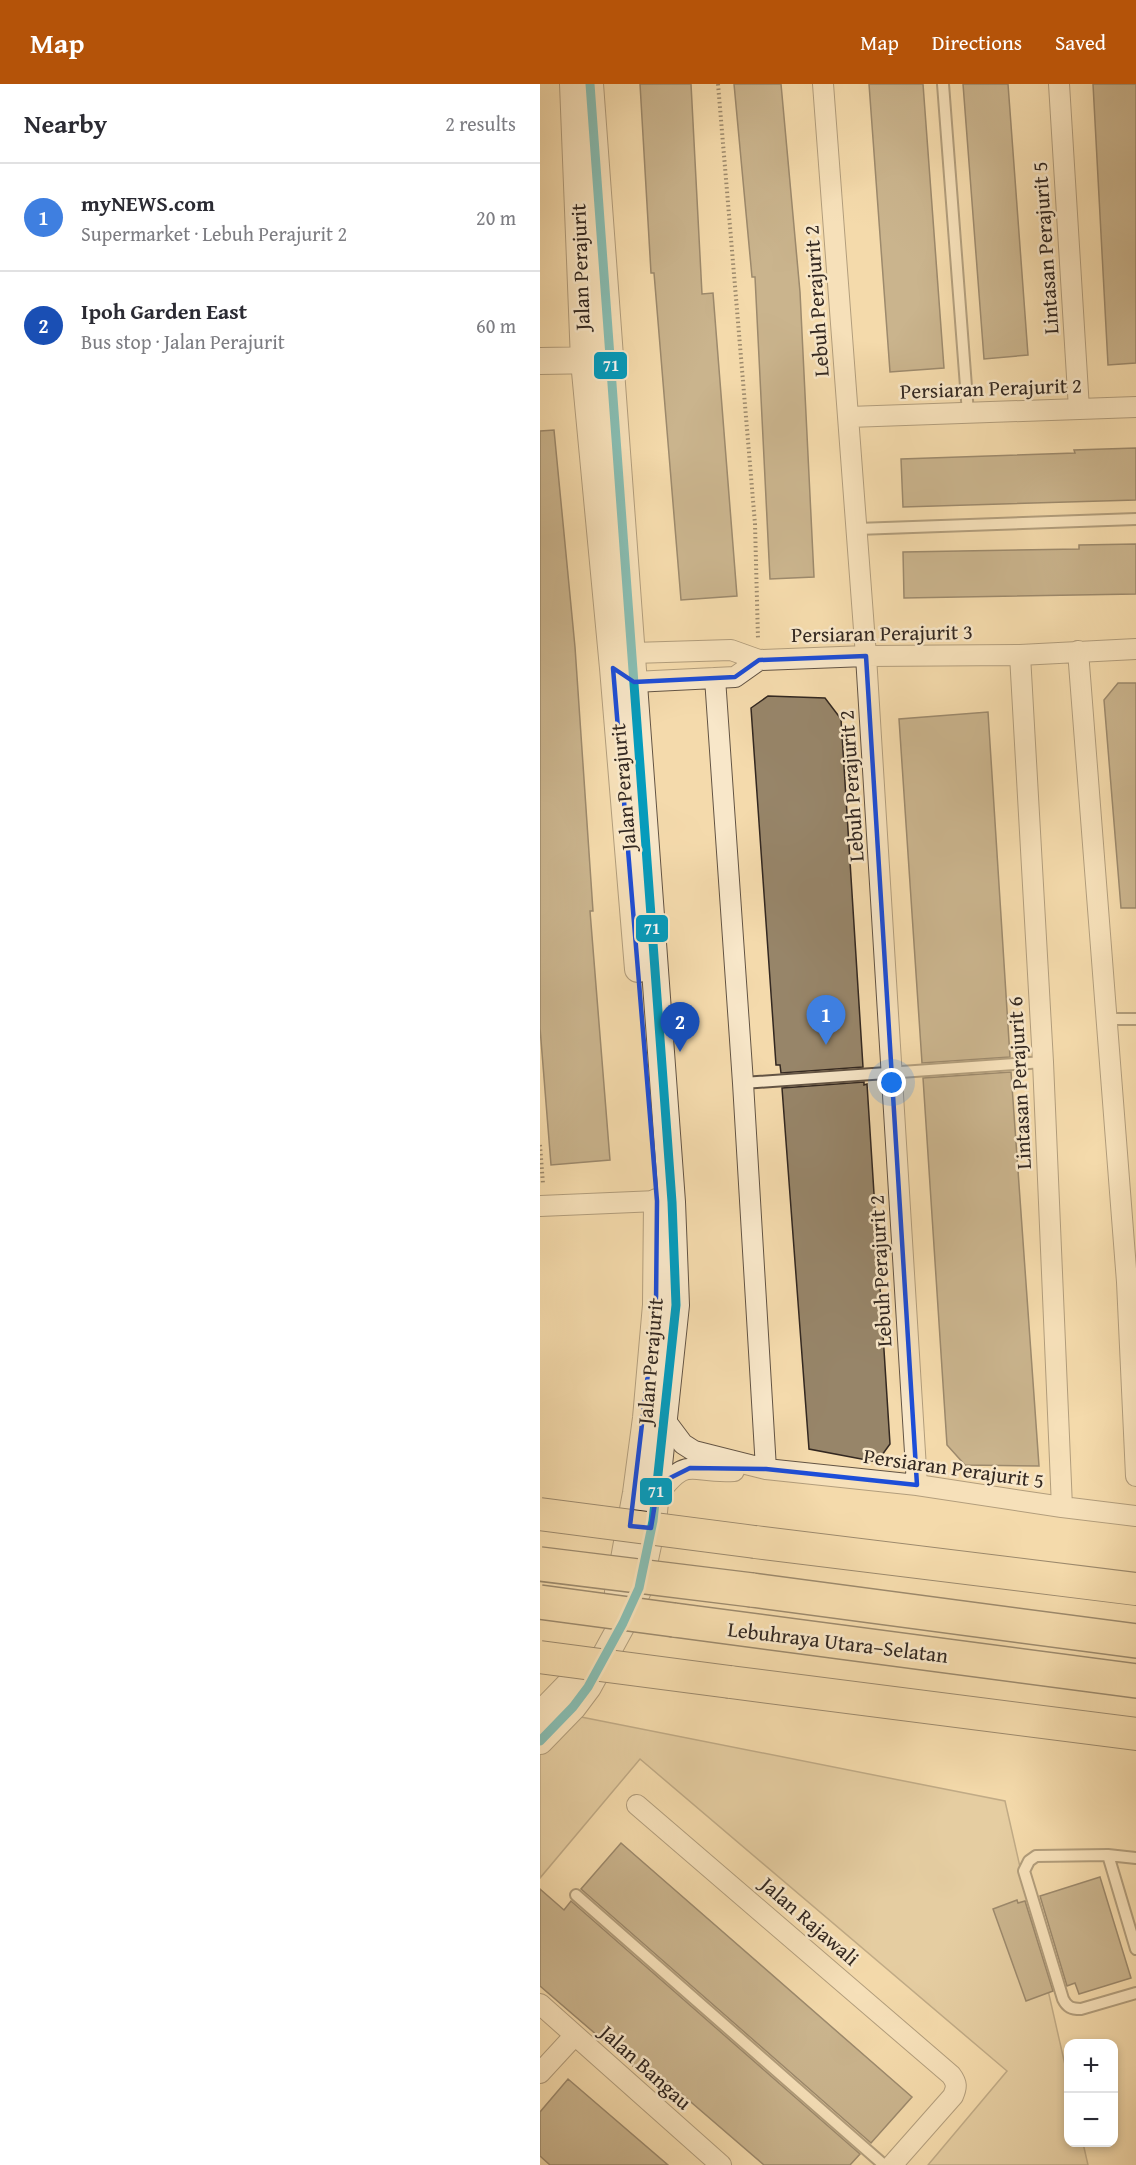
<!DOCTYPE html>
<html lang="en">
<head>
<meta charset="utf-8">
<style>
	body { margin:0; font-family:"Gentium Book Plus",serif; background:#f2f2f3; color:#2b2b33 }
	.controls { position:absolute; right:18px; bottom:18px; display:grid; overflow:hidden; border-radius:12px; box-shadow:0 3px 9px #0003 }
	.controls button { width:54px; height:54px; display:grid; place-items:center; padding:0; border:0; border-bottom:2px solid #e1e1e2; background:#fff; color:#2b2b33; font:30px sans-serif }
	.you { position:absolute; left:352px; top:999px; width:21px; height:21px; margin:-15px; border:4px solid #fff; border-radius:50%; background:#1a73e8; box-shadow:0 0 0 9px #1a73e833 }
	.badge { display:grid; place-items:center; width:39px; height:39px; border-radius:50%; background:#b45309; color:#fff; font-size:20px; font-weight:700 }
	.pin { position:absolute; translate:-50% -50px; filter:drop-shadow(0 2px 3px #0008) }
	.pin::after { content:''; position:absolute; top:32px; width:21px; height:18px; background:inherit; clip-path:polygon(0 0,100% 0,50% 100%) }
	.list { margin:0; padding:0; list-style:none }
	h2 { display:flex; justify-content:space-between; align-items:center; height:78px; margin:0; padding:0 24px; font-size:26px }
	h2 small { font-size:20px; font-weight:400; color:#7c7c81 }
	.list li { display:grid; grid-template-columns:39px 1fr auto; gap:18px; align-items:center; box-sizing:border-box; height:108px; padding:0 24px; border-top:2px solid #e1e1e2 }
	.list b { display:block; font-size:22px; white-space:nowrap }
	.list p { margin:0; font-size:20px; white-space:nowrap; color:#7c7c81 }
	.list em { font-size:20px; font-style:normal; color:#7c7c81 }
	.map { position:relative; flex:none; width:596px; height:2081px; overflow:hidden }
	header { display:flex; align-items:center; gap:36px; box-sizing:border-box; height:84px; padding:0 30px; background:#b45309; color:#fff }
	header strong { font-size:28px }
	nav { display:flex; gap:33px; margin-inline-start:auto; font-size:21px }
	main { display:flex }
	aside { flex:1; background:#fff }
	.map>svg:first-child { display:block }
	.green { fill:#d3bc94; stroke:#83725a; stroke-width:1.5 }
	.building { fill:#978569; stroke:#332821; stroke-width:1.5 }
	.lines { fill:none; stroke-linecap:round; stroke-linejoin:round }
	.service-casing { stroke:#635444; stroke-width:14 }
	.minor-casing { stroke:#635444; stroke-width:22 }
	.tertiary-casing { stroke:#635444; stroke-width:28 }
	.primary-casing { stroke:#332821; stroke-width:34 }
	.motorway-casing { stroke:#332821; stroke-width:36 }
	.path { stroke:#332821; stroke-width:4; stroke-dasharray:1.5 3; stroke-linecap:butt }
	.service { stroke:#f8e7c9; stroke-width:10 }
	.minor { stroke:#f8e7c9; stroke-width:20 }
	.tertiary { stroke:#f8e7c9; stroke-width:26 }
	.primary { stroke:#f4daac; stroke-width:32 }
	.motorway { stroke:#f4daac; stroke-width:33 }
	.primary-bridge-casing { stroke:#332821; stroke-width:34; stroke-linecap:butt }
	.motorway-bridge-casing { stroke:#332821; stroke-width:36; stroke-linecap:butt }
	.primary-bridge { stroke:#f4daac; stroke-width:32 }
	.motorway-bridge { stroke:#f4daac; stroke-width:33 }
	.bus-1-casing { stroke:#f8e7c9; stroke-width:14 }
	.bus-1 { stroke:#059cbd; stroke-width:9 }
	.marked { fill:none; stroke:#1d4ed8; stroke-width:4.5; stroke-linejoin:round }
	.labels { text-anchor:middle; dominant-baseline:central; stroke-width:5; stroke-linejoin:round; paint-order:stroke }
	.street-label { font-size:21px; fill:#332821; stroke:#f8e7c9 }
	.line-badge { stroke:#f8e7c9; stroke-width:2 }
	.badge-label { font-size:16px; text-anchor:middle; font-weight:bold; fill:#fff }
</style>
</head>
<body>
<header>
<strong>Map</strong>
<nav><a>Map</a><a>Directions</a><a>Saved</a></nav>
</header>
<main>
<aside>
<h2>Nearby<small>2 results</small></h2>
<ul class="list">
<li><span class="badge" style="background:#3f7fe0">1</span><div><b>myNEWS.com</b><p>Supermarket · Lebuh Perajurit 2</p></div><em>20 m</em></li>
<li><span class="badge" style="background:#1a4fb4">2</span><div><b>Ipoh Garden East</b><p>Bus stop · Jalan Perajurit</p></div><em>60 m</em></li>
</ul>
</aside>
<div class="map">
<svg width="596" height="2081" viewBox="0 0 596 2081">
	<rect width="100%" height="100%" fill="#f4daac"/>
	<filter id="stains"><feTurbulence type="fractalNoise" baseFrequency=".00333" numOctaves="4"/><feColorMatrix values="0 0 0 0 .2 0 0 0 0 .09 0 0 0 0 .02 0 0 0 .5 -.17"/></filter>
	<radialGradient id="worn" r=".72"><stop offset=".6" stop-color="#630" stop-opacity="0"/><stop offset="1" stop-color="#630" stop-opacity=".3"/></radialGradient>
	<path class="green" d="M26,1630l439,87 63,277v64l15,1 5,22h-160l79,-94 -367,-312 -100,119v-132z"/>
	<path class="building" d="M100,0h51l11,210 11,-1 24,303 -56,4 -27,-327h-3z
		M194,0h47l19,208 14,285 -44,2 -15,-302h-3z
		M329,0h54l21,284 -54,4z
		M423,0h45l20,271 -44,4z
		M553,0h43v279l-28,2z
		M14,346l21,217 18,264h-3l20,249 -59,5 -11,-137v-597z
		M596,364v52l-233,7 -2,-48 174,-6 -1,-3z
		M596,460v50l-232,4 -1,-46 176,-3v-4z
		M578,599h18v225h-15l-17,-208z
		M228,612l57,2 16,21 22,348 -82,6 -1,-8h-4l-25,-357z
		M448,628l22,345 -88,6 -23,-344z
		M471,988l28,394 -74,-1 -18,-20 -24,-367z
		M324,998v3l3,-1 23,360 -13,18 -68,-13 -27,-361z
		M81,1759l291,254 -41,46 -290,-254z
		M560,1793l31,101 -52,16 -4,-11 -8,3 -27,-90z
		M0,1805l24,21 7,-9 289,253 -10,11h-86l-108,-93 -7,8 -109,-94z
		M477,1816l1,3 7,-2 28,90 -27,10 -33,-92z
		M28,1995l100,86h-118l-10,-9v-44z"/>
	<g class="lines">
		<defs>
			<path id="service" d="M403,0l25,329
				M317,445l279,-10
				M568,935h28
				M203,999l300,-21
				M568,1771l28,94
				M596,1774l-28,-3 -72,1 -7,5 -5,10 39,128c4,8 8,10 18,10l55,-16
				M36,1811l308,270"/>
			<path id="minor" d="M283,0l43,572 51,829
				M519,0l20,325
				M309,333l287,-10
				M538,567l49,631 9,194
				M480,571l23,407 19,445
				M219,576l-28,-10 -98,3 -20,15 21,14 101,-5 24,-17 107,-4 154,-1 116,-6
				M175,594l28,405 23,386
				M0,1122l117,-5
				M125,1336l18,24 11,7 72,18 151,16 145,22 74,9
				M116,1413c33,-44 32,-23 78,-26
				M97,1721l314,270c6,8 6,12 2,21l-61,69
				M0,1920l181,161
				M0,1989l35,-38"/>
			<path id="tertiary" d="M33,0l11,277 29,307 25,301
				M0,277l60,-1
				M78,1508l18,-99 10,-75 10,-113 1,-103
				M0,1631l33,-34
				M0,1657l33,-34 15,-20 35,-64 16,-35 14,-67 23,-216 -4,-103 -82,-1118"/>
			<path id="primary" d="M215,1458l381,47
				M190,1598l406,52"/>
			<path id="motorway" d="M212,1506l384,51
				M134,1536l462,61"/>
		</defs>
		<use href="#service" class="service-casing"/>
		<use href="#minor" class="minor-casing"/>
		<use href="#tertiary" class="tertiary-casing"/>
		<use href="#primary" class="primary-casing"/>
		<use href="#motorway" class="motorway-casing"/>
		<path class="path" d="M178,0l37,440 3,115
			M0,1061l3,39"/>
		<use href="#service" class="service"/>
		<use href="#minor" class="minor"/>
		<use href="#tertiary" class="tertiary"/>
		<use href="#primary" class="primary"/>
		<use href="#motorway" class="motorway"/>
		<defs>
			<path id="primary-bridge" d="M0,1430l215,28
				M0,1573l190,25"/>
			<path id="motorway-bridge" d="M0,1480l212,26
				M0,1518l134,18"/>
		</defs>
		<use href="#primary-bridge" class="primary-bridge-casing"/>
		<use href="#motorway-bridge" class="motorway-bridge-casing"/>
		<use href="#primary-bridge" class="primary-bridge"/>
		<use href="#motorway-bridge" class="motorway-bridge"/>
		<defs>
			<path id="bus-1" d="M0,1657l33,-34 15,-20 35,-64 16,-35 14,-67 23,-216 -4,-103 -82,-1118"/>
		</defs>
		<use href="#bus-1" class="bus-1-casing"/>
		<use href="#bus-1" class="bus-1"/>
	</g>
	<path d="M0 0H596V2081H0ZM326,572l51,829 -151,-16 -76,-1 -20,10 -14,19 -5,31 -21,-2 26,-221 1,-104 -44,-533 21,14 81,-4 20,-1 24,-17z" fill="#f4daac" fill-opacity=".55" fill-rule="evenodd"/>
	<path class="marked" d="M326,572l51,829 -151,-16 -76,-1 -20,10 -14,19 -5,31 -21,-2 26,-221 1,-104 -44,-533 21,14 81,-4 20,-1 24,-17z"/>
	<g class="labels">
		<g class="street-label">
			<text transform="translate(505 164) rotate(-94)">Lintasan Perajurit 5</text>
			<text transform="translate(40 183) rotate(-92)">Jalan Perajurit</text>
			<text transform="translate(276 217) rotate(-94)">Lebuh Perajurit 2</text>
			<text transform="translate(451 304) rotate(-2)">Persiaran Perajurit 2</text>
			<text transform="translate(342 549) rotate(-1)">Persiaran Perajurit 3</text>
			<text transform="translate(311 702) rotate(-94)">Lebuh Perajurit 2</text>
			<text transform="translate(83 703) rotate(-95)">Jalan Perajurit</text>
			<text transform="translate(479 999) rotate(-93)">Lintasan Perajurit 6</text>
			<text transform="translate(340 1187) rotate(-93)">Lebuh Perajurit 2</text>
			<text transform="translate(110 1277) rotate(-85)">Jalan Perajurit</text>
			<text transform="translate(414 1384) rotate(8)">Persiaran Perajurit 5</text>
			<text transform="translate(298 1558) rotate(7)">Lebuhraya Utara–Selatan</text>
			<text transform="translate(270 1837) rotate(41)">Jalan Rajawali</text>
			<text transform="translate(106 1983) rotate(42)">Jalan Bangau</text>
		</g>
	</g>
	<g class="line-badge">
		<rect x="53" y="267" width="35" height="29" rx="6" fill="#059cbd"/>
		<rect x="95" y="830" width="34" height="29" rx="6" fill="#059cbd"/>
		<rect x="99" y="1393" width="34" height="29" rx="6" fill="#059cbd"/>
	</g>
	<g class="badge-label">
		<text x="71" y="287">71</text>
		<text x="112" y="850">71</text>
		<text x="116" y="1413">71</text>
	</g>
	<rect width="100%" height="100%" filter="url(#stains)"/>
	<rect width="100%" height="100%" fill="url(#worn)"/>
</svg>
<div class="controls">
<button>+</button>
<button>−</button>
</div>
<div class="you"></div>
<div class="pin badge" style="left:286px;top:961px;background:#3f7fe0">1</div>
<div class="pin badge" style="left:140px;top:968px;background:#1a4fb4">2</div>
</div>
</main>
</body>
</html>
